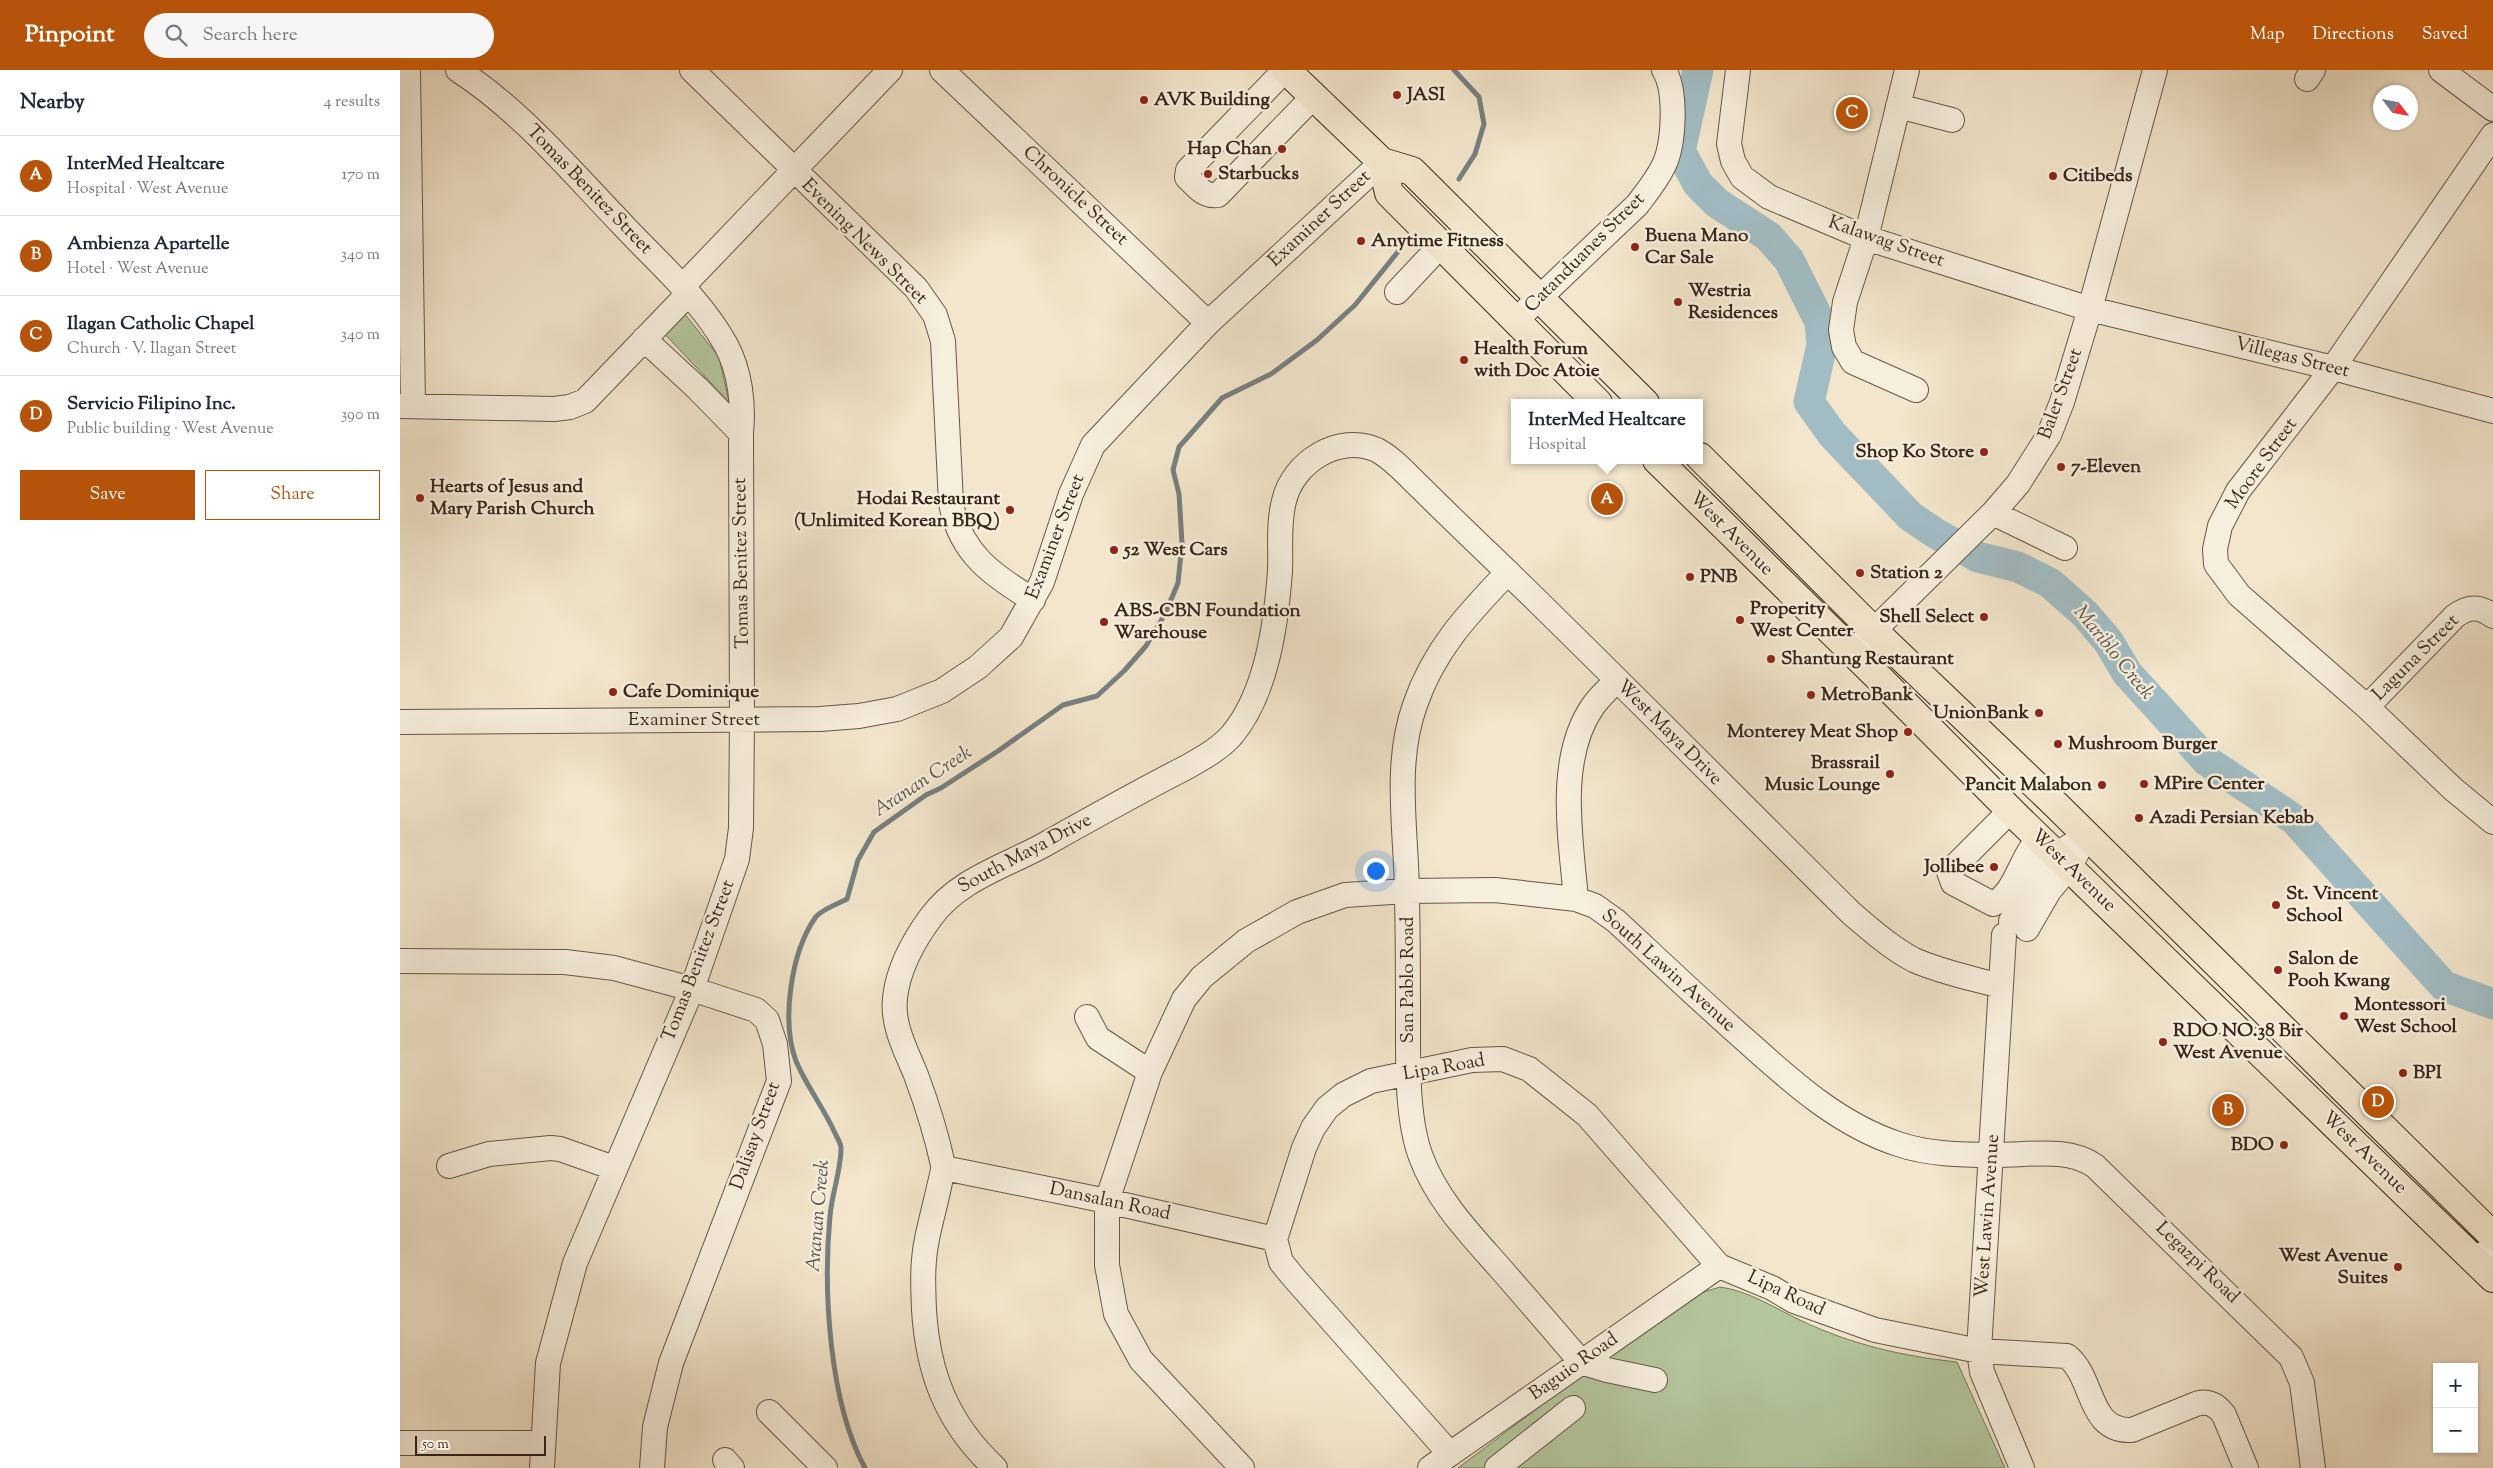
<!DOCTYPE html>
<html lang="en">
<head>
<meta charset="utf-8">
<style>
	body { margin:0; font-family:"Sorts Mill Goudy",serif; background:#f6f6f7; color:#1f2937 }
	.controls { position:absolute; right:15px; bottom:15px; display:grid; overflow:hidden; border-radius:0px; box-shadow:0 1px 4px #0004 }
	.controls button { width:45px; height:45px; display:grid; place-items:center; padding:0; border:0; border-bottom:1px solid #e0e1e3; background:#fff; color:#1f2937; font:25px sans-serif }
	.compass { position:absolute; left:1973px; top:15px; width:45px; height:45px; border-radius:50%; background:#fff; box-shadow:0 1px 4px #0004; rotate:122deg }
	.scale { position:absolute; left:15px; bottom:12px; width:131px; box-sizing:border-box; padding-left:5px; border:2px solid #38261b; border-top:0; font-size:14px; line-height:18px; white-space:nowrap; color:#38261b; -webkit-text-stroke:4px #f7efde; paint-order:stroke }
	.you { position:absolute; left:975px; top:800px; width:18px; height:18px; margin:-12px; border:4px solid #fff; border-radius:50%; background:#1a73e8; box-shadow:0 0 0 8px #1a73e833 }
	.badge { display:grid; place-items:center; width:32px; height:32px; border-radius:50%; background:#b45309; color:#fff; font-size:16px; font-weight:700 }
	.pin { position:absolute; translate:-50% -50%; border:2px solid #fff; box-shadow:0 1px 5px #0006 }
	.popup { position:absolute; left:1111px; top:329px; width:192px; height:65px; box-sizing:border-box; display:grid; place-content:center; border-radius:0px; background:#fff; filter:drop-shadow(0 1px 4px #0005); font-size:16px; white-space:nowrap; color:#747a83 }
	.popup b { font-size:19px; color:#1f2937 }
	.popup::after { content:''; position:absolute; left:50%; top:100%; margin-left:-10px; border:10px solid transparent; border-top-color:#fff }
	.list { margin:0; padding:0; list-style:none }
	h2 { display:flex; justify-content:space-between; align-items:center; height:65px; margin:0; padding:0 20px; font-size:21px }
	h2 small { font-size:16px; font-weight:400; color:#747a83 }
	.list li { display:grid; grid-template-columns:32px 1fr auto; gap:15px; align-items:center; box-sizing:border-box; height:80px; padding:0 20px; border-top:1px solid #e0e1e3 }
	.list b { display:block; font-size:19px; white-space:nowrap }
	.list p { margin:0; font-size:16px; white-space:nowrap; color:#747a83 }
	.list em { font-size:16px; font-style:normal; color:#747a83 }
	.actions { display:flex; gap:10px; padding:15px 20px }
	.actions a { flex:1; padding:11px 0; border:1px solid #b45309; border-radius:0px; text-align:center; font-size:18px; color:#b45309 }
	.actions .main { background:#b45309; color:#fff }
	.icon { flex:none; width:28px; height:28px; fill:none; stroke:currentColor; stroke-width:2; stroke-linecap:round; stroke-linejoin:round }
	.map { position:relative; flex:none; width:2093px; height:1398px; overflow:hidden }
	header { display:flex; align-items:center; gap:30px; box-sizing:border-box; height:70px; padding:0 25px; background:#b45309; color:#fff }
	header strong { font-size:24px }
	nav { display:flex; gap:28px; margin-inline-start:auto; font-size:18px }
	.search { width:350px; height:45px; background:#f6f6f7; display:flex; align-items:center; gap:12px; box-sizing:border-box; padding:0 18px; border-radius:28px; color:#747a83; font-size:19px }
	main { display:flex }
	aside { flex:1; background:#fff }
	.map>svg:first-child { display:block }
	.green { fill:#b4c69d; stroke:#76765c }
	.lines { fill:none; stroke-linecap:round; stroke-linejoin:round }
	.stream { stroke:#778080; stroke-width:5 }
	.river { stroke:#a1bcc3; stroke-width:31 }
	.minor-casing { stroke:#675647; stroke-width:26 }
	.major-casing { stroke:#38261b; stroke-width:30 }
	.minor { stroke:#f7efde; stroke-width:24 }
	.major { stroke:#f3e6cc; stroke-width:28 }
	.poi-dot { fill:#8f2418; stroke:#f7efde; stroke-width:2 }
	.labels { text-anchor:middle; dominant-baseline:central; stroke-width:5; stroke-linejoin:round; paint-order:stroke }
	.poi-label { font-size:19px; font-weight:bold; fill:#38261b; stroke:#f7efde; text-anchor:start }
	.street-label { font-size:19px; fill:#38261b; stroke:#f7efde }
	.water-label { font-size:20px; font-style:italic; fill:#58534d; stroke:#f7efde }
</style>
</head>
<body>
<header>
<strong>Pinpoint</strong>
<div class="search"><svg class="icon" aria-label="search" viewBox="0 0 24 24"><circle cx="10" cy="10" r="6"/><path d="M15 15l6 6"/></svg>Search here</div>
<nav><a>Map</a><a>Directions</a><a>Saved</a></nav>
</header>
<main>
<aside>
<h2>Nearby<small>4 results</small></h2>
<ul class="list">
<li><span class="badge">A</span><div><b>InterMed Healtcare</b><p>Hospital · West Avenue</p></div><em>170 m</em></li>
<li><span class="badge">B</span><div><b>Ambienza Apartelle</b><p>Hotel · West Avenue</p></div><em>340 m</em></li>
<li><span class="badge">C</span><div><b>Ilagan Catholic Chapel</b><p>Church · V. Ilagan Street</p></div><em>340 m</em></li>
<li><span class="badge">D</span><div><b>Servicio Filipino Inc.</b><p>Public building · West Avenue</p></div><em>390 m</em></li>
</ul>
<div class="actions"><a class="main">Save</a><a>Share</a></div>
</aside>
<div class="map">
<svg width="2093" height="1398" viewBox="0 0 2093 1398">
	<rect width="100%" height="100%" fill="#f3e6cc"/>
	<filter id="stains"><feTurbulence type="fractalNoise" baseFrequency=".004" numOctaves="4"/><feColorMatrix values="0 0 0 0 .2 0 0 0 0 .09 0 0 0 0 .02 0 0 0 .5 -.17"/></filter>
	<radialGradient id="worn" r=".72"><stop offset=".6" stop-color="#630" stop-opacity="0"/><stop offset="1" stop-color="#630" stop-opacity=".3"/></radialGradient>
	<path class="green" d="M280,238l39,49 10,45 -69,-73z
		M1320,1217c30,4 56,22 84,35 50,23 98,34 153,40l48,106h-547l226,-170z"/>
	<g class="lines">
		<path class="stream" d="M1054,0l25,27 5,27 -9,30 -16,25
			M465,1398c-36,-66 -42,-178 -35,-252 2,-23 11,-46 11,-68 0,-5 -5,-12 -7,-17 -11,-24 -28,-46 -38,-70 -15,-40 -5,-108 19,-143 5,-8 23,-14 32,-19l11,-39 16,-28 52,-37 15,-7 57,-37 65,-46 34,-9 27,-25 22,-25 19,-32 13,-31 4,-40 -3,-49 -6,-24 6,-23 43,-49 49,-24 46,-34 38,-35 46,-57"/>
		<path class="river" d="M1298,0l-18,81 18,33 19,19 51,33 21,24 31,62 2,23 -13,57 23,32 78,82 25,17 43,24 40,10 32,16 35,31 23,27 19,32 80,88 88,59 149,166 49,18"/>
		<defs>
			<path id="minor" d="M8,0l5,336
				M58,0c62,40 111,99 162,152 36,39 80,76 106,123 14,26 18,59 15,88l1,287 -1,108 -4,31 -45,130 -117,274 -27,100 -6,105
				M292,0l224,218 19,27 8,26 8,162c9,50 41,72 82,97
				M542,0l266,253
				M885,0l-97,100 -1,7c10,10 17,20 31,18l95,-98
				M1338,0l-9,74 4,17 9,16 27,20 97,41 224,71 243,59 160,43
				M1507,0l-41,168 -21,64 -4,28 3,17 9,15 63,28
				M2041,0l52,39
				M1907,9l6,-9
				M1498,36l54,14
				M2093,65l-160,233 -95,123 -18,35 -5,23 1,15 23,31 128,112 86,82 40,33
				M282,217l208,-217
				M997,222l43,-46
				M1115,251l122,-116c10,-13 20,-25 27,-40 10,-21 13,-74 0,-95
				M244,269l53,49 44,45
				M0,336l154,3 16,-2 15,-6 103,-107
				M1593,443l72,35
				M1108,502c-40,42 -74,77 -93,133 -22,61 -8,129 -8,193 1,43 1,85 1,128 0,40 -1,94 13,131 16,43 49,77 79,111 27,31 54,62 81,94l26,8 48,10
				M1452,582l141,-139 25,-29 31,-49 13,-33 28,-93 65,-239
				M1967,637l88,-91c14,-10 24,-10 38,0
				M0,652l420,-3 39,-3 38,-7 45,-18 36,-24 33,-30 31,-55 29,-88 22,-49 115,-122 174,-161
				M1611,740l-62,62 4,11 40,21c24,-12 27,-48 47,-66
				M1176,829c-5,-60 -20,-140 17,-193 6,-9 16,-17 23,-26
				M1611,851c13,-22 25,-51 46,-67 9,-6 20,-12 30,-18
				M1627,859l22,-38 21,-25 8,-15
				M1604,865l-25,416 3,21 40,96
				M0,891l165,1 49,6 78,21 64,21 11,10 8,24 4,37 -108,282 -16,64 -3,41
				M687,947l11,21 52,34
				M49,1096l40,-12 62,-6 9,1 54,19
				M544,1098l163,33 168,38
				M2073,1189l20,-10
				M369,1342l56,56
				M0,1373h142
				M1050,1384l-155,-175 -14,-17 -6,-23 29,-91 9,-20 14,-20 16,-13 28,-14 101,-21 31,-1 26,10 58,46 132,151 53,22 22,13 81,29 104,21 88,5c28,22 20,76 65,74l64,-26c12,-4 21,1 28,11l22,53
				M325,1390l7,8
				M595,1398c-48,-45 -67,-94 -71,-158 -1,-25 -2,-47 3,-71 2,-13 17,-67 16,-74 -6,-28 -17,-63 -27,-90 -10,-25 -24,-49 -21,-77 3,-28 19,-58 36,-81 27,-37 72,-50 111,-71 48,-27 96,-54 145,-79 16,-9 32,-18 44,-31 36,-42 45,-112 49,-165 1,-23 -2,-47 4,-70 9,-39 55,-68 93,-51 17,9 31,26 45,39 23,23 47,46 70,68 121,117 240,238 359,356 20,17 40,35 63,47 27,12 57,18 86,26
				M842,1398l-101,-108 -25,-46 -9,-49v-64l43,-129 34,-73 18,-22 44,-36 51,-29 48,-17 62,-4 88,-1 81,9 19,7 21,15c42,39 84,79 127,117 47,42 94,86 155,106 29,10 63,11 94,11 32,1 75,-9 103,11l196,191 11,26 11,85
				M1030,1398l289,-202
				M1097,1398l76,-60"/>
			<path id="major" d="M886,0l96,92 30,9 233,232
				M982,92l7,31 209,210
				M1300,387l172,172 181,173 440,434
				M1257,390l219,215 142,143 475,460"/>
		</defs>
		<use href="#minor" class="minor-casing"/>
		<use href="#major" class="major-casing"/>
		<use href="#minor" class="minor"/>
		<use href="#major" class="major"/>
	</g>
	<g class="poi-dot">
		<circle cx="997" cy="25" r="5"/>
		<circle cx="744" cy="30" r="5"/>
		<circle cx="882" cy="79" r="5"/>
		<circle cx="808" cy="104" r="5"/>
		<circle cx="1653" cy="106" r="5"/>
		<circle cx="961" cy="171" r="5"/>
		<circle cx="1235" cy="177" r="5"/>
		<circle cx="1278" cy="232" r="5"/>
		<circle cx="1064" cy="290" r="5"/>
		<circle cx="1584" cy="382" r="5"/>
		<circle cx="1661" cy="397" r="5"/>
		<circle cx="20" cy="428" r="5"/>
		<circle cx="610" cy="440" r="5"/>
		<circle cx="714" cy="480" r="5"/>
		<circle cx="1460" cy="503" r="5"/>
		<circle cx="1290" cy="507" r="5"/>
		<circle cx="1584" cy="547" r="5"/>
		<circle cx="1340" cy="550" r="5"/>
		<circle cx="704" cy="552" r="5"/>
		<circle cx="1371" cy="589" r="5"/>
		<circle cx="213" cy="622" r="5"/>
		<circle cx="1411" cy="625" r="5"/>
		<circle cx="1639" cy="643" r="5"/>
		<circle cx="1508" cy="662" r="5"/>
		<circle cx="1658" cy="674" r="5"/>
		<circle cx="1490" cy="704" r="5"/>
		<circle cx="1744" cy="714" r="5"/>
		<circle cx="1702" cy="715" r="5"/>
		<circle cx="1739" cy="748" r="5"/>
		<circle cx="1594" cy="797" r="5"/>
		<circle cx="1876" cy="835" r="5"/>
		<circle cx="1878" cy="900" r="5"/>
		<circle cx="1944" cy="946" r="5"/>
		<circle cx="1763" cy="972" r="5"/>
		<circle cx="2003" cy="1003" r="5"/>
		<circle cx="1884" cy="1075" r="5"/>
		<circle cx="1998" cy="1197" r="5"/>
	</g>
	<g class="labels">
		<g class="poi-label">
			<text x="1007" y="25">JASI</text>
			<text x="754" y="30">AVK Building</text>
			<text x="872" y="79" text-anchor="end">Hap Chan</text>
			<text x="818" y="104">Starbucks</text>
			<text x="1663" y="106">Citibeds</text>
			<text x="1245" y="166">Buena Mano<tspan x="1245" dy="22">Car Sale</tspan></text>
			<text x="971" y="171">Anytime Fitness</text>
			<text x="1288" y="221">Westria<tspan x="1288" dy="22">Residences</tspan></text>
			<text x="1074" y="279">Health Forum<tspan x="1074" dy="22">with Doc Atoie</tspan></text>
			<text x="1574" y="382" text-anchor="end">Shop Ko Store</text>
			<text x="1671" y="397">7-Eleven</text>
			<text x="30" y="417">Hearts of Jesus and<tspan x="30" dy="22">Mary Parish Church</tspan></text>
			<text x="600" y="429" text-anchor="end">Hodai Restaurant<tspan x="600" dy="22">(Unlimited Korean BBQ)</tspan></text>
			<text x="724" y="480">52 West Cars</text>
			<text x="1470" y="503">Station 2</text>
			<text x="1300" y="507">PNB</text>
			<text x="1350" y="539">Properity<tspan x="1350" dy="22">West Center</tspan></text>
			<text x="714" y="541">ABS-CBN Foundation<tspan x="714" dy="22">Warehouse</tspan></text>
			<text x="1574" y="547" text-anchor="end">Shell Select</text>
			<text x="1381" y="589">Shantung Restaurant</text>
			<text x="223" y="622">Cafe Dominique</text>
			<text x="1421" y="625">MetroBank</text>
			<text x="1629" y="643" text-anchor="end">UnionBank</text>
			<text x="1498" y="662" text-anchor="end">Monterey Meat Shop</text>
			<text x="1668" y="674">Mushroom Burger</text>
			<text x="1480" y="693" text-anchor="end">Brassrail<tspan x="1480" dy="22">Music Lounge</tspan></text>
			<text x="1754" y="714">MPire Center</text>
			<text x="1692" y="715" text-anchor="end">Pancit Malabon</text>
			<text x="1749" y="748">Azadi Persian Kebab</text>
			<text x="1584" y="797" text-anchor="end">Jollibee</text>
			<text x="1886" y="824">St. Vincent<tspan x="1886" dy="22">School</tspan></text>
			<text x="1888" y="889">Salon de<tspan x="1888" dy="22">Pooh Kwang</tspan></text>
			<text x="1954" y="935">Montessori<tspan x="1954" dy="22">West School</tspan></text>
			<text x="1773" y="961">RDO NO.38 Bir<tspan x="1773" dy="22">West Avenue</tspan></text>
			<text x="2013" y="1003">BPI</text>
			<text x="1874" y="1075" text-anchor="end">BDO</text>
			<text x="1988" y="1186" text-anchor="end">West Avenue<tspan x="1988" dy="22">Suites</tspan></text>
		</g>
		<g class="street-label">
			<text transform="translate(189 120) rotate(46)">Tomas Benitez Street</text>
			<text transform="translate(675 126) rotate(43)">Chronicle Street</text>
			<text transform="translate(920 149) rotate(-43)">Examiner Street</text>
			<text transform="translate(464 172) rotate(45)">Evening News Street</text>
			<text transform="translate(1486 172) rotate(19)">Kalawag Street</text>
			<text transform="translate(1185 183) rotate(-45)">Catanduanes Street</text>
			<text transform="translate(1892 288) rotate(14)">Villegas Street</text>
			<text transform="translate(1661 324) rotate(-70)">Baler Street</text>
			<text transform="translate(1862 394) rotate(-54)">Moore Street</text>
			<text transform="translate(1331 464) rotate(45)">West Avenue</text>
			<text transform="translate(656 467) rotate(-69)">Examiner Street</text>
			<text transform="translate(342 493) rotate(-91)">Tomas Benitez Street</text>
			<text transform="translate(2016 588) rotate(-45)">Laguna Street</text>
			<text x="294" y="650">Examiner Street</text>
			<text transform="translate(1269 663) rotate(45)">West Maya Drive</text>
			<text transform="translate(625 784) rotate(-28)">South Maya Drive</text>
			<text transform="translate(1673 801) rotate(44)">West Avenue</text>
			<text transform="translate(299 891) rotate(-69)">Tomas Benitez Street</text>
			<text transform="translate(1268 901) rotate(42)">South Lawin Avenue</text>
			<text transform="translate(1008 910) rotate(-90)">San Pablo Road</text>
			<text transform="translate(1044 998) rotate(-10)">Lipa Road</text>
			<text transform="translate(356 1066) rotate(-70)">Dalisay Street</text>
			<text transform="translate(1964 1083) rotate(44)">West Avenue</text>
			<text transform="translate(710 1132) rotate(12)">Dansalan Road</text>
			<text transform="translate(1588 1146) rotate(-86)">West Lawin Avenue</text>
			<text transform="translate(1797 1193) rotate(44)">Legazpi Road</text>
			<text transform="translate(1386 1224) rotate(25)">Lipa Road</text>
			<text transform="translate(1174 1297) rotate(-35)">Baguio Road</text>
		</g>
		<g class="water-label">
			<text transform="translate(1713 583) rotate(51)">Mariblo Creek</text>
			<text transform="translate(523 712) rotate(-33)">Aranan Creek</text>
			<text transform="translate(419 1146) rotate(-85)">Aranan Creek</text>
		</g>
	</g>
	<rect width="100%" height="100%" filter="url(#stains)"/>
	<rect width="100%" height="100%" fill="url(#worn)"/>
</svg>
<div class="controls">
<button>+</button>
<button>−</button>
</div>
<svg class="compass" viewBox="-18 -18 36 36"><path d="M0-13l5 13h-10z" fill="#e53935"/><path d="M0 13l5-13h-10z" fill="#747a83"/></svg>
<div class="scale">50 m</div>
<div class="you"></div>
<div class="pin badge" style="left:1207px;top:429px">A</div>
<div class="popup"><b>InterMed Healtcare</b>Hospital</div>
<div class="pin badge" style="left:1828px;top:1040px">B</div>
<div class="pin badge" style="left:1452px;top:43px">C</div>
<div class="pin badge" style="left:1978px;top:1032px">D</div>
</div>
</main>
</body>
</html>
